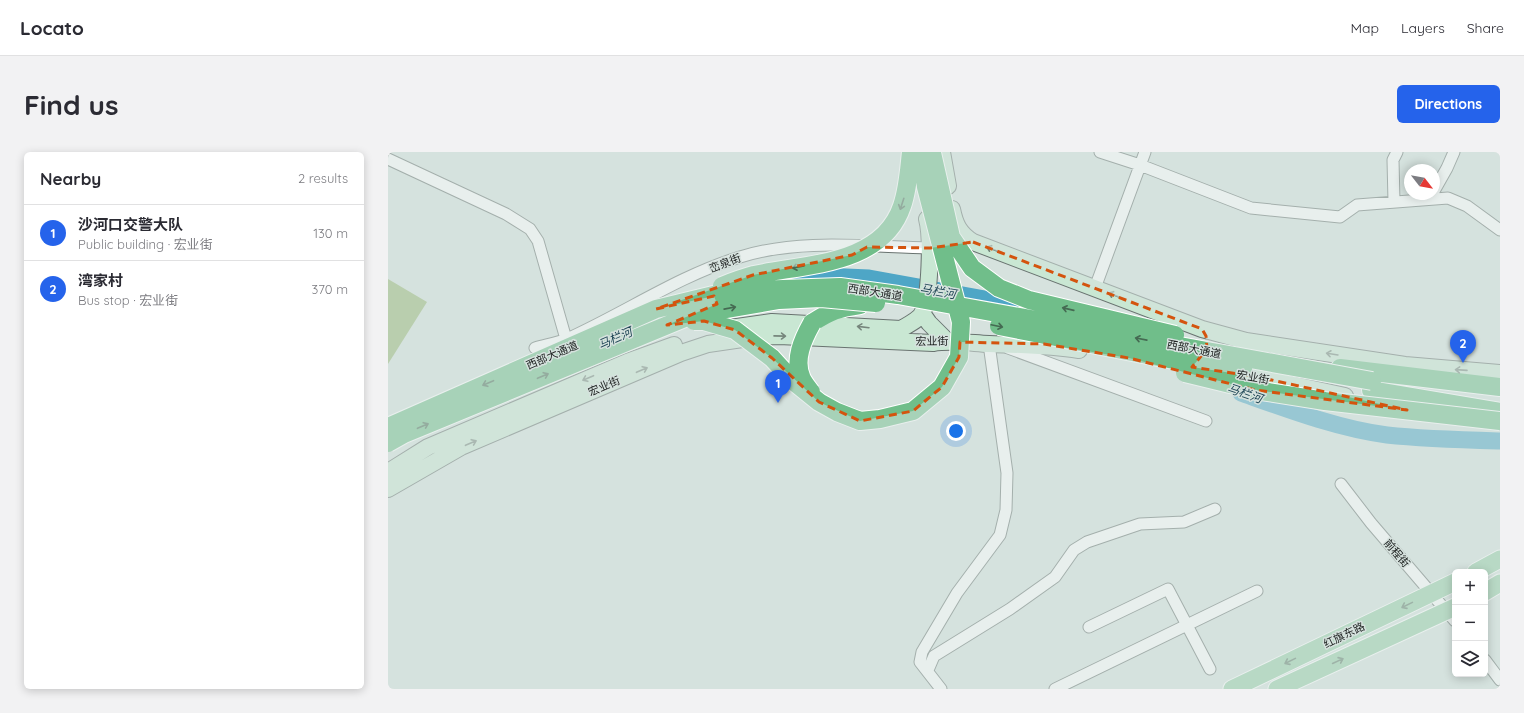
<!DOCTYPE html>
<html lang="en">
<head>
<meta charset="utf-8">
<style>
	body { margin:0; font-family:Quicksand,"Noto Sans SC",sans-serif; background:#f2f2f3; color:#2b2b33 }
	.controls { position:absolute; right:12px; bottom:12px; display:grid; overflow:hidden; border-radius:6px; box-shadow:0 2px 10px #0003 }
	.controls button { width:36px; height:36px; display:grid; place-items:center; padding:0; border:0; border-bottom:1px solid #e1e1e2; background:#fff; color:#2b2b33; font:20px sans-serif }
	.compass { position:absolute; left:1016px; top:12px; width:36px; height:36px; border-radius:50%; background:#fff; box-shadow:0 2px 10px #0003; rotate:121deg }
	.you { position:absolute; left:568px; top:279px; width:14px; height:14px; margin:-10px; border:3px solid #fff; border-radius:50%; background:#1a73e8; box-shadow:0 0 0 6px #1a73e833 }
	.badge { display:grid; place-items:center; width:26px; height:26px; border-radius:50%; background:#2563eb; color:#fff; font-size:13px; font-weight:700 }
	.pin { position:absolute; translate:-50% -33px; filter:drop-shadow(0 1px 2px #0008) }
	.pin::after { content:''; position:absolute; top:21px; width:14px; height:12px; background:inherit; clip-path:polygon(0 0,100% 0,50% 100%) }
	.list { margin:0; padding:0; list-style:none }
	h2 { display:flex; justify-content:space-between; align-items:center; height:52px; margin:0; padding:0 16px; font-size:17px }
	h2 small { font-size:13px; font-weight:400; color:#7c7c81 }
	.list li { display:grid; grid-template-columns:26px 1fr auto; gap:12px; align-items:center; box-sizing:border-box; height:56px; padding:0 16px; border-top:1px solid #e1e1e2 }
	.list b { display:block; font-size:15px; white-space:nowrap }
	.list p { margin:0; font-size:13px; white-space:nowrap; color:#7c7c81 }
	.list em { font-size:13px; font-style:normal; color:#7c7c81 }
	.icon { flex:none; width:22px; height:22px; fill:none; stroke:currentColor; stroke-width:2; stroke-linecap:round; stroke-linejoin:round }
	.map { position:relative; flex:none; width:1112px; height:537px; overflow:hidden; border-radius:6px }
	header { display:flex; align-items:center; gap:24px; box-sizing:border-box; height:56px; padding:0 20px; background:#fff; border-bottom:1px solid #e1e1e2 }
	header strong { font-size:19px }
	nav { display:flex; gap:22px; margin-inline-start:auto; font-size:14px }
	.intro { display:flex; align-items:center; justify-content:space-between; box-sizing:border-box; height:96px; padding:0 24px }
	h1 { margin:0; font-size:28px }
	.button { padding:10px 18px; border-radius:6px; background:#2563eb; color:#fff; font-size:14px; font-weight:700 }
	main { display:flex; gap:24px; padding:0 24px }
	aside { flex:1; background:#fff; border-radius:6px; box-shadow:0 2px 10px #0003 }
	.map>svg:first-child { display:block }
	.forest { fill:#98b673 }
	.lines { fill:none; stroke-linecap:round; stroke-linejoin:round }
	.river { stroke:#4ea6c6; stroke-width:17 }
	.minor-casing { stroke:#697370; stroke-width:13 }
	.secondary-casing { stroke:#697370; stroke-width:18 }
	.primary-casing { stroke:#fff; stroke-width:19 }
	.trunk-casing { stroke:#fff; stroke-width:20 }
	.minor { stroke:#fff; stroke-width:11 }
	.secondary { stroke:#c9e7d3; stroke-width:16 }
	.primary { stroke:#94cea7; stroke-width:17 }
	.trunk { stroke:#70be8a; stroke-width:18 }
	.trunk-bridge-casing { stroke:#fff; stroke-width:20; stroke-linecap:butt }
	.trunk-bridge { stroke:#70be8a; stroke-width:18 }
	.oneway { stroke:#456a52 }
	.oneway2 { stroke:#76867c }
	.oneway3 { stroke:#5b7a66 }
	.marked { fill:none; stroke:#d4540e; stroke-width:3; stroke-dasharray:8 5; stroke-linejoin:round }
	.labels { text-anchor:middle; dominant-baseline:central; stroke-width:3; stroke-linejoin:round; paint-order:stroke }
	.street-label { font-size:11px; fill:#222625; stroke:#d6e2de }
	.water-label { font-size:12px; font-style:italic; fill:#1f4655; stroke:#d6e2de }
</style>
</head>
<body>
<header>
<strong>Locato</strong>
<nav><a>Map</a><a>Layers</a><a>Share</a></nav>
</header>
<div class="intro"><h1>Find us</h1><a class="button">Directions</a></div>
<main>
<aside>
<h2>Nearby<small>2 results</small></h2>
<ul class="list">
<li><span class="badge">1</span><div><b>沙河口交警大队</b><p>Public building · 宏业街</p></div><em>130 m</em></li>
<li><span class="badge">2</span><div><b>湾家村</b><p>Bus stop · 宏业街</p></div><em>370 m</em></li>
</ul>
</aside>
<div class="map">
<svg width="1112" height="537" viewBox="0 0 1112 537">
	<rect width="100%" height="100%" fill="#d6e2de"/>
	<path class="forest" d="M0,127l39,23 -39,62z"/>
	<g class="lines">
		<path class="river" d="M395,126l16,-3 70,3 127,23 37,13
			M247,178l51,-23
			M853,241c45,16 98,36 146,42 37,4 76,5 113,6"/>
		<defs>
			<path id="minor" d="M712,0l40,13 111,43 89,9 17,-12 91,-7 19,8 33,24
				M0,7l118,55 24,15 8,12 28,98
				M1046,39l13,-23 7,-16
				M1006,50l-1,-42 4,-8
				M707,136l50,-136
				M147,196c10,-3 22,-5 32,-9 58,-26 111,-63 173,-82 60,-19 128,-10 190,-9
				M620,196l198,73
				M953,332l30,39 84,98
				M701,475l79,-38 42,80
				M1097,508l15,20
				M540,518l6,-14 76,-47 45,-32 19,-27 13,-8 53,-18 44,-2 31,-13
				M553,537l-21,-27 2,-10 35,-59 43,-58 6,-25 1,-37 -18,-129
				M667,537l202,-98"/>
			<path id="secondary" d="M554,0l6,34
				M564,57c3,15 7,24 21,33l229,87 44,12 159,24 95,8
				M534,161l7,10 18,18
				M335,177l49,-7 129,7c7,-4 19,-10 22,-17 7,-19 9,-74 4,-93
				M838,220l32,5 87,19
				M0,320l40,-25 199,-85 47,-17
				M0,337l73,-42 220,-94 27,-9 48,-7 23,-1 154,7c19,-3 37,0 56,1 32,1 58,1 90,6"/>
			<path id="primary" d="M1088,420l24,-13
				M1097,440l15,-9
				M844,537l223,-107
				M889,537l178,-82"/>
			<path id="trunk" d="M424,171c18,-12 27,-15 48,-18
				M952,216l160,19
				M983,238l129,22"/>
		</defs>
		<use href="#minor" class="minor-casing"/>
		<use href="#secondary" class="secondary-casing"/>
		<use href="#primary" class="primary-casing"/>
		<use href="#trunk" class="trunk-casing"/>
		<use href="#minor" class="minor"/>
		<use href="#secondary" class="secondary"/>
		<use href="#primary" class="primary"/>
		<use href="#trunk" class="trunk"/>
		<defs>
			<path id="trunk-bridge" d="M544,1l19,84 21,31 27,20 30,12 146,35
				M334,134c10,-4 21,-8 32,-11 50,-11 128,-9 148,-69 6,-17 7,-36 9,-54
				M306,169h10l31,9 37,28 21,23 26,21 18,10 23,9 20,-2 33,-8 29,-24 17,-30 2,-35 -35,-135 -4,-35
				M611,174l200,39 44,4
				M797,221l70,17 70,11 175,20
				M423,240c-3,-4 -7,-9 -9,-13 -9,-19 1,-40 10,-56
				M0,275l268,-118 70,-17 31,-2 83,-3 58,8 474,86
				M0,291l16,-9 288,-119 87,-15 42,-2 55,5"/>
		</defs>
		<use href="#trunk-bridge" class="trunk-bridge-casing"/>
		<use href="#trunk-bridge" class="trunk-bridge"/>
	</g>
	<defs><path id="oneway-shaft" d="M-6 0H5M1.5-3L5.5 0L1.5 3" fill="none" stroke-width="1.6" stroke-linecap="round" stroke-linejoin="round"/></defs>
	<g class="oneway">
		<use href="#oneway-shaft" transform="translate(514 52) rotate(108)"/>
		<use href="#oneway-shaft" transform="translate(410 115) rotate(169)"/>
		<use href="#oneway-shaft" transform="translate(342 156) rotate(-11)"/>
		<use href="#oneway-shaft" transform="translate(680 157) rotate(-167)"/>
		<use href="#oneway-shaft" transform="translate(609 174) rotate(12)"/>
		<use href="#oneway-shaft" transform="translate(753 187) rotate(-169)"/>
		<use href="#oneway-shaft" transform="translate(155 224) rotate(-23)"/>
		<use href="#oneway-shaft" transform="translate(100 231) rotate(157)"/>
		<use href="#oneway-shaft" transform="translate(35 274) rotate(-23)"/>
	</g>
	<g class="oneway2">
		<use href="#oneway-shaft" transform="translate(604 97) rotate(-159)"/>
		<use href="#oneway-shaft" transform="translate(726 143) rotate(-159)"/>
		<use href="#oneway-shaft" transform="translate(475 175) rotate(-173)"/>
		<use href="#oneway-shaft" transform="translate(392 184) rotate(1)"/>
		<use href="#oneway-shaft" transform="translate(944 202) rotate(-171)"/>
		<use href="#oneway-shaft" transform="translate(254 218) rotate(-23)"/>
		<use href="#oneway-shaft" transform="translate(1073 218) rotate(-176)"/>
		<use href="#oneway-shaft" transform="translate(200 226) rotate(157)"/>
		<use href="#oneway-shaft" transform="translate(83 291) rotate(-23)"/>
	</g>
	<g class="oneway3">
		<use href="#oneway-shaft" transform="translate(1019 453) rotate(154)"/>
		<use href="#oneway-shaft" transform="translate(902 509) rotate(154)"/>
		<use href="#oneway-shaft" transform="translate(950 509) rotate(-25)"/>
	</g>
	<path d="M0 0H1112V537H0ZM585,90l229,87 4,7 1,13 -15,18 66,10 149,33 -152,-20 -126,-32 -85,-14 -84,-2 -1,15 -17,30 -29,24 -53,10 -41,-19 -47,-44 -37,-28 -31,-9 -37,4 50,-21 -3,-8 -58,13 97,-34 99,-20 15,-8 63,1z" fill="#d6e2de" fill-opacity=".55" fill-rule="evenodd"/>
	<path class="marked" d="M585,90l229,87 4,7 1,13 -15,18 66,10 149,33 -152,-20 -126,-32 -85,-14 -84,-2 -1,15 -17,30 -29,24 -53,10 -41,-19 -47,-44 -37,-28 -31,-9 -37,4 50,-21 -3,-8 -58,13 97,-34 99,-20 15,-8 63,1z"/>
	<g class="labels">
		<g class="street-label">
			<text transform="translate(337 111) rotate(-21)">峦泉街</text>
			<text transform="translate(487 140) rotate(9)">西部大通道</text>
			<text transform="translate(544 189) rotate(-1)">宏业街</text>
			<text transform="translate(806 197) rotate(11)">西部大通道</text>
			<text transform="translate(164 203) rotate(-23)">西部大通道</text>
			<text transform="translate(865 225) rotate(10)">宏业街</text>
			<text transform="translate(216 234) rotate(-23)">宏业街</text>
			<text transform="translate(1009 401) rotate(49)">前程街</text>
			<text transform="translate(956 483) rotate(-26)">红旗东路</text>
		</g>
		<g class="water-label">
			<text transform="translate(550 139) rotate(10)">马栏河</text>
			<text transform="translate(227 186) rotate(-24)">马栏河</text>
			<text transform="translate(857 241) rotate(19)">马栏河</text>
		</g>
	</g>
</svg>
<div class="controls">
<button>+</button>
<button>−</button>
<button><svg class="icon" aria-label="layers" viewBox="0 0 24 24"><path d="M12 4l9 5-9 5-9-5zM3 14l9 5 9-5"/></svg></button>
</div>
<svg class="compass" viewBox="-18 -18 36 36"><path d="M0-13l5 13h-10z" fill="#e53935"/><path d="M0 13l5-13h-10z" fill="#7c7c81"/></svg>
<div class="you"></div>
<div class="pin badge" style="left:390px;top:251px">1</div>
<div class="pin badge" style="left:1075px;top:211px">2</div>
</div>
</main>
</body>
</html>
